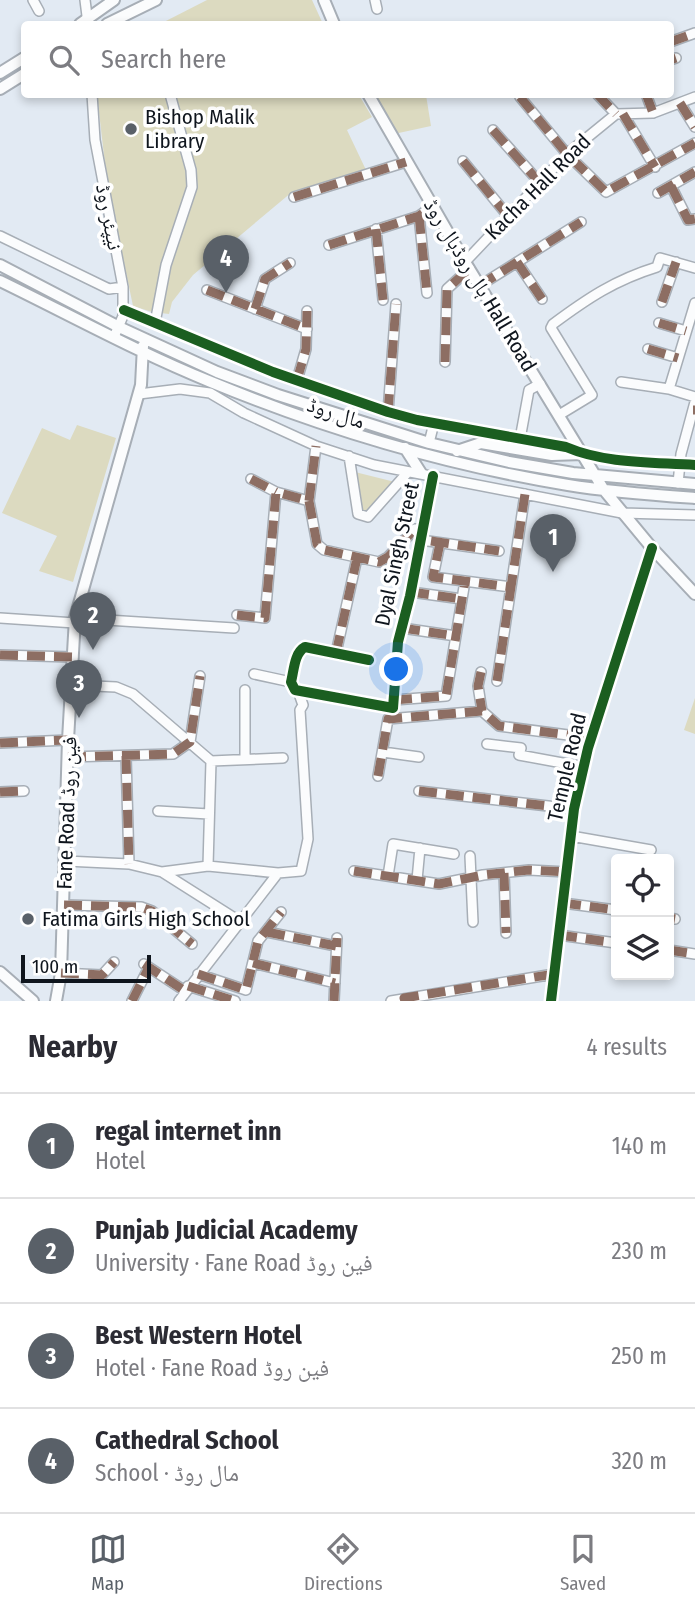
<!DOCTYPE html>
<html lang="en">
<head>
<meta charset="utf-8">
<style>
	body { margin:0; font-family:"Fira Sans Condensed","Noto Naskh Arabic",sans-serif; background:#f7f7f7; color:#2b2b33 }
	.controls { position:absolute; right:21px; bottom:21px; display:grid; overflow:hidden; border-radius:7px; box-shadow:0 4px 10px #0003 }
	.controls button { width:63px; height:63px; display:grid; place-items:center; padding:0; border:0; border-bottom:2px solid #e1e1e2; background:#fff; color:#2b2b33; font:35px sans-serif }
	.scale { position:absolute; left:21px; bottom:18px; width:130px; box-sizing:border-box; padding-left:7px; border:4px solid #0f151d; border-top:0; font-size:19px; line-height:24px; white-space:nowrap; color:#0f151d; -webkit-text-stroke:5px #fff; paint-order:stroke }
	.you { position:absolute; left:397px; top:670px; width:24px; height:24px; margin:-18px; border:5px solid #fff; border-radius:50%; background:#1a73e8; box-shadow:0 0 0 10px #1a73e833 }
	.badge { display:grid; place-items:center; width:46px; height:46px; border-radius:50%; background:#596068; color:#fff; font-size:23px; font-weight:700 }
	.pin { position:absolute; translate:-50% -58px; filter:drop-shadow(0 2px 4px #0008) }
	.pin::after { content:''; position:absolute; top:37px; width:24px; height:21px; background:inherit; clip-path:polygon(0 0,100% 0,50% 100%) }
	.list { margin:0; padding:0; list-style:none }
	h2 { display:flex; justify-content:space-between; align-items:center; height:91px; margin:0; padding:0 28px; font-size:30px }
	h2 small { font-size:23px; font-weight:400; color:#7c7c81 }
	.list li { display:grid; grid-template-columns:46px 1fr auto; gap:21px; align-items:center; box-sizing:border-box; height:105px; padding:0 28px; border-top:2px solid #e1e1e2 }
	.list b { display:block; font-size:26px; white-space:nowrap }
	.list p { margin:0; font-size:23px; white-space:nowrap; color:#7c7c81 }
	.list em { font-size:23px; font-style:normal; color:#7c7c81 }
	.icon { flex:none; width:38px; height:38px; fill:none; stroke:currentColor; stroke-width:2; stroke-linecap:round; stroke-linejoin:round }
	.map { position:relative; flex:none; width:695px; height:1001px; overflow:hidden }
	.search { position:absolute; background:#fff; box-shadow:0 4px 10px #0003; left:21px; right:21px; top:21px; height:77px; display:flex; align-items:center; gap:18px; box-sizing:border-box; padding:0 24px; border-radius:7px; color:#7c7c81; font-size:26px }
	.sheet { height:511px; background:#fff }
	nav { display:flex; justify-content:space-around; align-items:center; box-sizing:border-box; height:98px; border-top:2px solid #e1e1e2; background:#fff; font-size:19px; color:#7c7c81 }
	nav a { display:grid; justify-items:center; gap:4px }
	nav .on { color:#596068 }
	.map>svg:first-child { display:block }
	.green { fill:#dcdac0 }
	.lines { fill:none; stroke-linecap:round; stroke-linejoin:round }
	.minor-casing { stroke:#a7aeb6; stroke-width:12 }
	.major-casing { stroke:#a7aeb6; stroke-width:14 }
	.minor { stroke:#fbfcfd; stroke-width:9 }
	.major { stroke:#fbfcfd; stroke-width:10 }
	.quiet { stroke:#8d6e63; stroke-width:9; stroke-dasharray:18 9; stroke-linecap:butt }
	.cycleway-casing { stroke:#fff; stroke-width:15 }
	.cycleway { stroke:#1b5e20; stroke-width:10 }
	.poi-dot { fill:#596068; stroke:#fff; stroke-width:2.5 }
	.labels { text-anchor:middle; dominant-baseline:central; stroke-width:7; stroke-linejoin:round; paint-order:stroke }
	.poi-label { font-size:21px; fill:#0f151d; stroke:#fff; text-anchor:start }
	.street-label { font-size:21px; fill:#0f151d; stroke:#fff }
</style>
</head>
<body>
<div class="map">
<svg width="695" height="1001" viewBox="0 0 695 1001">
	<rect width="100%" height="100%" fill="#e2eaf3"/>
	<path class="green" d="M207,0h105l11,24h-163z
		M97,95h262l13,22 -25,13 19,40 -74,22 -99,83 -21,27 -3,12 -17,-2 -19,-6 -26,-125z
		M376,95h50l5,31 -37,8z
		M77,425l39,13 -43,144 -34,-11 18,-35 -55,-23 40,-85 28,12z
		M351,471l48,12 -37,34z
		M695,698v36l-11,-4z"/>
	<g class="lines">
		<defs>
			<path id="minor" d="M33,0l6,11
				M85,0l3,24
				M375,0l2,9
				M670,42l25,-9
				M670,60l6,-2
				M92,94l3,46 28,147v29l-9,21
				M597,94l19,20
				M646,94l7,19
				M520,97l47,57 39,38 89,-49
				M680,103l15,24
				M623,114l32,53
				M493,130l47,53
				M463,161l45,55
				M671,186l17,34 7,-1
				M658,193l37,-21
				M294,197l112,-35
				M419,216l8,77
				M376,229l7,71
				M0,236l109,53 14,-2
				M329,245l90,-29 14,-10
				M465,262l102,-108 49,-40 37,-1 42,-16
				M517,262l25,37
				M479,286l102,-64
				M207,290l100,39
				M662,302l14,-40
				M695,303l-26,86 26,8
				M255,309l10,-30 25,-16
				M124,310l149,62 115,40 29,8 149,27c40,17 86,15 129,18
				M155,323l11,-58 26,-78 -1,-17 -21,-76
				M659,323l27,8
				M648,349l30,9
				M445,362l2,-73 22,-20
				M297,380l9,-31 1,-38
				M621,382l48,7
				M139,394l41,-5 30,4 34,20 72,33 58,19 248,48 73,2
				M388,412l8,-108
				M559,415l33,-20 -41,-67 2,-4c35,-26 62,-44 104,-57l3,-9 35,10
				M520,439l9,-49 11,-6
				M429,443l5,-20
				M349,456l9,58 10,3 40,-45
				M251,479l25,13
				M678,483l3,-29 14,-52
				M309,501l8,43 7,6 55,12 9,-5 27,-28h8
				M421,540l78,11
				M440,543l-7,34 78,10 14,-93
				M411,592l51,7
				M237,615l28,3 11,-126 33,9 7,-55
				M0,618l75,5
				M75,618l159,10
				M402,628l54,8
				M336,653l21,-95
				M0,655l73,2
				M369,660l-64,-13c-11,6 -11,24 -14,35l4,8 98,18 5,-66 12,-46 23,-120
				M481,672l-3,14 4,25
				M254,674l37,8
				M497,681l14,-94
				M72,685l44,2 17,7 78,67 72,-3
				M245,690v68
				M394,700l52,-4 19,-115
				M0,743l68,-3
				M487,744l34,4 -2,7 65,12
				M383,752l36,5
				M126,756l3,108
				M68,757l105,-3 17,-12 10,-66
				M378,776l10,-57 94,-8 17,15 92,12
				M419,791l155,18
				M0,792l24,-1
				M158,811l51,3
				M571,836l80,14
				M470,856l3,66
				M66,861l63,3 33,8 46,-6 70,7 23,-2 7,-32 -8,-129 3,-5 -5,-14
				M208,866l3,-105
				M354,871l85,13 44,-9 46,-5 38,2
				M162,872l71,45
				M504,873l2,60
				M388,876l5,-32 61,10
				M417,880l3,-32
				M563,903l53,7
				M64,905l77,2 11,4 40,33
				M669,918l6,1
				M267,932l69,14
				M559,935l57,8
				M669,950l26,4
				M253,963l82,20
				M144,964l41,27
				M61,973l41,2 12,-13
				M198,974l48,16 12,-49 23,-29
				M188,986l47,15
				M132,1001l17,-34
				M179,1001l99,-128
				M334,1001l3,-63
				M391,1001l163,-27
				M551,1001l23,-192 14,-61 64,-200"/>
			<path id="major" d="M324,0l10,24
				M80,24l34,-24
				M107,24l49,-24
				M0,73l24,-15
				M0,89l24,-15
				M368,94l97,168 139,228 48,58 43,46
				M0,265l119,62 98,45 61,23 151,48 80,19 64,11 122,11
				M0,281c70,34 139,72 211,101 114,47 236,83 357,103 42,7 85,10 127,13
				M405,448l16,25
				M457,451l24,-8 71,12 31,-1
				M0,972l33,29
				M56,1001l5,-28 7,-233 7,-122 66,-233 2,-39"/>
		</defs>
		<use href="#minor" class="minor-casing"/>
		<use href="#major" class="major-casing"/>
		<use href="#minor" class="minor"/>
		<use href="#major" class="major"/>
		<path class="quiet" d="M670,42l25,-9
			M670,60l6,-2
			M597,94l19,20
			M646,94l7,19
			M520,97l47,57 39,38 89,-49
			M680,103l15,24
			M623,114l32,53
			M493,130l47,53
			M463,161l45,55
			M671,186l17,34 7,-1
			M658,193l37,-21
			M294,197l112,-35
			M419,216l8,77
			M376,229l7,71
			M329,245l90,-29 14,-10
			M517,262l25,37
			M479,286l102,-64
			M207,290l100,39
			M662,302l14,-40
			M255,309l10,-30 25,-16
			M659,323l27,8
			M648,349l30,9
			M445,362l2,-73 22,-20
			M297,380l9,-31 1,-38
			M693,410h2
			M388,412l8,-108
			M251,479l25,13
			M309,501l8,43 7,6 55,12 9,-5 27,-28h8
			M431,541l68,10
			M440,543l-7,34 78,10 14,-93
			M411,592l51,7
			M237,615l28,3 11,-126 33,9 7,-55
			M402,628l54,8
			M336,653l21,-95
			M0,655l73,2
			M481,672l-3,14 4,25
			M497,681l14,-94
			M394,700l52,-4 19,-115
			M0,743l68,-3
			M126,756l3,108
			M68,757l105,-3 17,-12 10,-66
			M378,776l10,-57 94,-8 17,15 92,12
			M419,791l155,18
			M0,792l24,-1
			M354,871l85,13 44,-9 46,-5 38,2
			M504,873l2,60
			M563,903l53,7
			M64,905l77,2 11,4 40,33
			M669,918l6,1
			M267,932l69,14
			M559,935l57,8
			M669,950l26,4
			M253,963l82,20
			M144,964l41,27
			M61,973l41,2 12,-13
			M198,974l48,16 12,-49 23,-29
			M188,986l47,15
			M132,1001l17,-34
			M334,1001l3,-63
			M405,1001l-1,-3 150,-24"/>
		<defs>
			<path id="cycleway" d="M124,310l149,62 115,40 29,8 149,27c40,17 86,15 129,18
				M369,660l-64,-13c-11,6 -11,24 -14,35l4,8 98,18 5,-66 12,-46 23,-120
				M551,1001l23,-192 14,-61 64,-200"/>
		</defs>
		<use href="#cycleway" class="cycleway-casing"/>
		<use href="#cycleway" class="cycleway"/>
	</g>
	<g class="poi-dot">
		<circle cx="131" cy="129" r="7"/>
		<circle cx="28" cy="919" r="7"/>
	</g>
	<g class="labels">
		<g class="poi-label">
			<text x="145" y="117">Bishop Malik<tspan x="145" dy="24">Library</tspan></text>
			<text x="42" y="919">Fatima Girls High School</text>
		</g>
		<g class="street-label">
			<text transform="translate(538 187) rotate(-45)">Kacha Hall Road</text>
			<text transform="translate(109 217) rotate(79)">نیپئر روڈ</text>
			<text transform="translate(480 285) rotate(59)">ہال روڈہال روڈ Hall Road</text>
			<text transform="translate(336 413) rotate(18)">مال روڈ</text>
			<text transform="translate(397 554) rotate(-78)">Dyal Singh Street</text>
			<text transform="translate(567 767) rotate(-77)">Temple Road</text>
			<text transform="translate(67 813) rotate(-88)">Fane Road فین روڈ</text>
		</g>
	</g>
</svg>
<div class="controls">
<button><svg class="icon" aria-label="locate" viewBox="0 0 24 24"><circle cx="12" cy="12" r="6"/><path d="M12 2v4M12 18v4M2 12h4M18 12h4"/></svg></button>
<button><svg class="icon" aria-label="layers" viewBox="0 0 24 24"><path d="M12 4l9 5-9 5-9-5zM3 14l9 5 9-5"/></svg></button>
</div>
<div class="scale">100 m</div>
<div class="you"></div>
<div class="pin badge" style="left:553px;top:572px">1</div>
<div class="pin badge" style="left:93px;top:650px">2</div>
<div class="pin badge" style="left:79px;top:718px">3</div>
<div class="pin badge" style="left:226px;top:293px">4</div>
<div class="search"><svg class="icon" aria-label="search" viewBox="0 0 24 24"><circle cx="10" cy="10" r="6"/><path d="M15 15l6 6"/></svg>Search here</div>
</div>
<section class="sheet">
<h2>Nearby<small>4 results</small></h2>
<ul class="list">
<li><span class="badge">1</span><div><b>regal internet inn</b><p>Hotel</p></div><em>140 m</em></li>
<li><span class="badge">2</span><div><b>Punjab Judicial Academy</b><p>University · Fane Road فین روڈ</p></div><em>230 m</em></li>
<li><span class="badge">3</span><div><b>Best Western Hotel</b><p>Hotel · Fane Road فین روڈ</p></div><em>250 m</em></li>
<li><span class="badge">4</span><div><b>Cathedral School</b><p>School · مال روڈ</p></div><em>320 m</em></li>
</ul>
</section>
<nav>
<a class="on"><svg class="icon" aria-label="map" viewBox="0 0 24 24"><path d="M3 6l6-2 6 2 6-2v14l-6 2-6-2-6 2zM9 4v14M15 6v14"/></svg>Map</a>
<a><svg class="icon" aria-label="directions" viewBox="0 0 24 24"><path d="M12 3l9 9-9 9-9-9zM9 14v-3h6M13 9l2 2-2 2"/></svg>Directions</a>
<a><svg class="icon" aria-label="saved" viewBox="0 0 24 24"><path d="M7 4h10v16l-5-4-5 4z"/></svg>Saved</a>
</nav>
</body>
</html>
